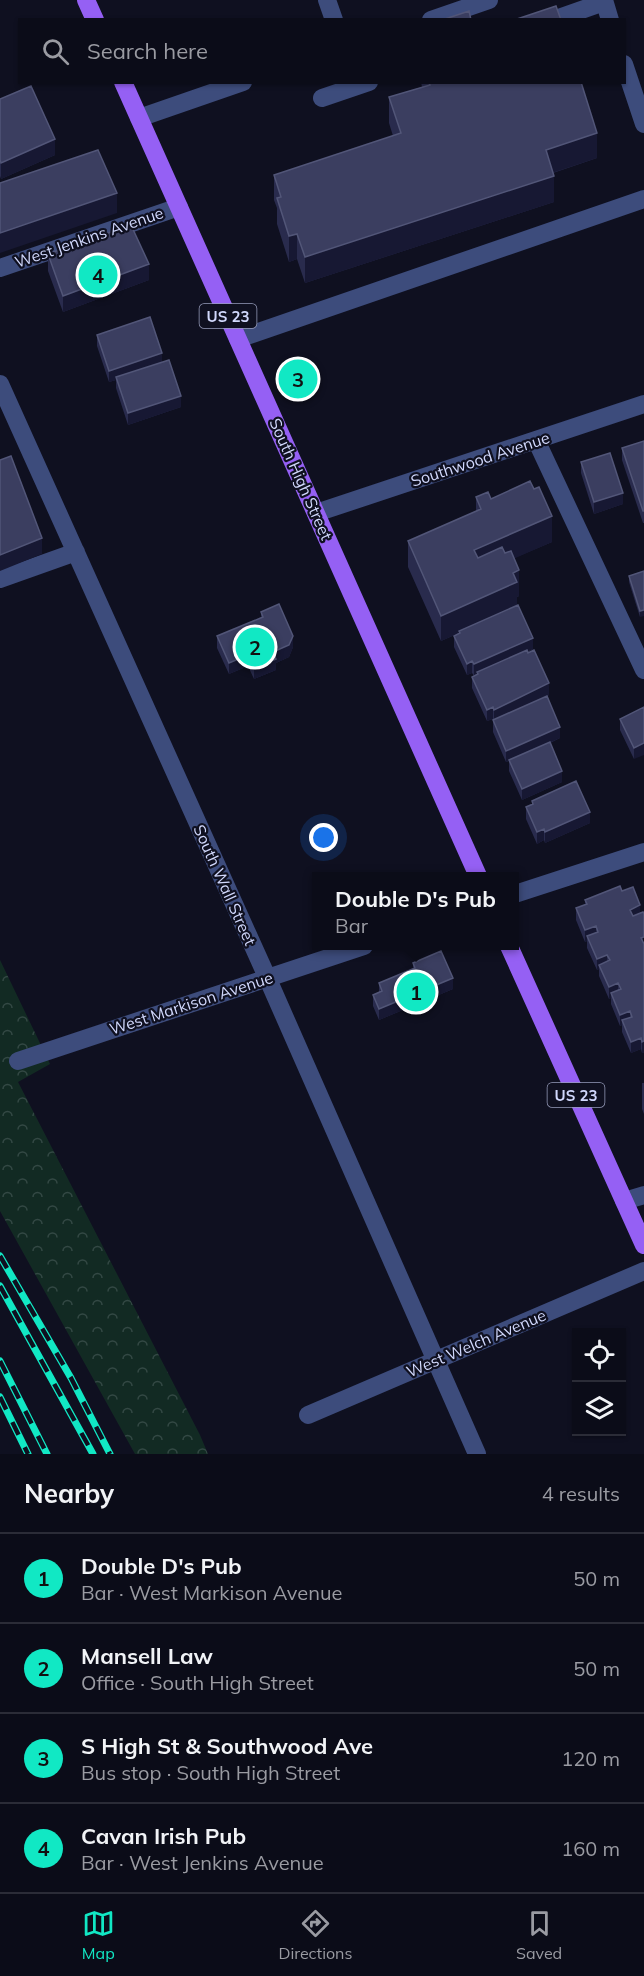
<!DOCTYPE html>
<html lang="en">
<head>
<meta charset="utf-8">
<style>
	body { margin:0; font-family:Mulish,sans-serif; background:#141521; color:#f1f3f6 }
	.controls { position:absolute; right:18px; bottom:18px; display:grid; overflow:hidden; border-radius:0px; box-shadow:0 2px 4px #0004 }
	.controls button { width:54px; height:54px; display:grid; place-items:center; padding:0; border:0; border-bottom:2px solid #2b2c37; background:#0b0c18; color:#f1f3f6; font:30px sans-serif }
	.you { position:absolute; left:324px; top:838px; width:21px; height:21px; margin:-15px; border:4px solid #fff; border-radius:50%; background:#1a73e8; box-shadow:0 0 0 9px #1a73e833 }
	.badge { display:grid; place-items:center; width:39px; height:39px; border-radius:50%; background:#11e8c4; color:#111; font-size:20px; font-weight:700 }
	.pin { position:absolute; translate:-50% -50%; border:3px solid #fff; box-shadow:0 2px 6px #0006 }
	.popup { position:absolute; left:312px; top:872px; width:207px; height:78px; box-sizing:border-box; display:grid; place-content:center; border-radius:0px; background:#0b0c18; filter:drop-shadow(0 2px 4px #0005); font-size:20px; white-space:nowrap; color:#9a9ba2 }
	.popup b { font-size:22px; color:#f1f3f6 }
	.popup::after { content:''; position:absolute; left:50%; top:100%; margin-left:-12px; border:12px solid transparent; border-top-color:#0b0c18 }
	.list { margin:0; padding:0; list-style:none }
	h2 { display:flex; justify-content:space-between; align-items:center; height:78px; margin:0; padding:0 24px; font-size:26px }
	h2 small { font-size:20px; font-weight:400; color:#9a9ba2 }
	.list li { display:grid; grid-template-columns:39px 1fr auto; gap:18px; align-items:center; box-sizing:border-box; height:90px; padding:0 24px; border-top:2px solid #2b2c37 }
	.list b { display:block; font-size:22px; white-space:nowrap }
	.list p { margin:0; font-size:20px; white-space:nowrap; color:#9a9ba2 }
	.list em { font-size:20px; font-style:normal; color:#9a9ba2 }
	.icon { flex:none; width:33px; height:33px; fill:none; stroke:currentColor; stroke-width:2; stroke-linecap:round; stroke-linejoin:round }
	.map { position:relative; flex:none; width:644px; height:1454px; overflow:hidden }
	.search { position:absolute; background:#0b0c18; box-shadow:0 2px 4px #0004; left:18px; right:18px; top:18px; height:66px; display:flex; align-items:center; gap:15px; box-sizing:border-box; padding:0 21px; border-radius:0px; color:#9a9ba2; font-size:22px }
	.sheet { height:438px; background:#0b0c18 }
	nav { display:flex; justify-content:space-around; align-items:center; box-sizing:border-box; height:84px; border-top:2px solid #2b2c37; background:#0b0c18; font-size:16px; color:#9a9ba2 }
	nav a { display:grid; justify-items:center; gap:3px }
	nav .on { color:#11e8c4 }
	.map>svg:first-child { display:block }
	.forest { fill:url(#forest-crowns) }
	.lines { fill:none; stroke-linecap:round; stroke-linejoin:round }
	.minor { stroke:#3d4c7c; stroke-width:18 }
	.major { stroke:#9560f4; stroke-width:18 }
	.rail-casing { stroke:#11e8c4; stroke-width:7 }
	.rail { stroke:#0f1020; stroke-width:4.5; stroke-dasharray:14; stroke-linecap:butt }
	.wall { fill:#292b4d }
	.shaded-wall { fill:#171833 }
	.building { fill:#3b3e60; stroke:#525678; stroke-width:1.5 }
	.labels { text-anchor:middle; dominant-baseline:central; stroke-width:4.5; stroke-linejoin:round; paint-order:stroke }
	.shield { fill:#0f1020; stroke:#979cba; stroke-width:1.5 }
	.shield-label { font-size:15px; font-weight:bold; fill:#d1d8fc }
	.street-label { font-size:16px; fill:#d1d8fc; stroke:#0f1020 }
</style>
</head>
<body>
<div class="map">
<svg width="644" height="1454" viewBox="0 0 644 1454">
	<defs>
		<pattern id="forest-crowns" width="20" height="18" patternUnits="userSpaceOnUse" patternTransform="scale(1.5)"><rect width="20" height="18" fill="#122a23"/><path d="M2 6a3 3 0 1 1 6 0M12 15a3 3 0 1 1 6 0" fill="none" stroke="#334844"/></pattern>
	</defs>
	<rect width="100%" height="100%" fill="#0f1020"/>
	<path class="forest" d="M0,960l50,104 -32,18 182,353 8,19h-73l-135,-243z"/>
	<g class="lines">
		<path class="minor" d="M327,0l7,20
			M604,0l6,20
			M431,20l58,-20
			M553,20l51,-18
			M624,64l20,60
			M322,98l47,-16
			M139,118l104,-36
			M0,268l179,-61
			M238,339l406,-140
			M0,384l267,593 210,477
			M536,440l108,230
			M316,513l328,-109
			M0,579l76,-27
			M515,894l129,-42
			M18,1061l346,-115
			M624,1201l20,-6
			M308,1415l336,-144"/>
		<path class="major" d="M86,0l9,20
			M123,82l355,794
			M509,946l135,299"/>
		<defs>
			<path id="rail" d="M0,1256l71,122 39,76
				M0,1286l93,168
				M0,1361l47,93
				M0,1397l28,57"/>
		</defs>
		<use href="#rail" class="rail-casing"/>
		<use href="#rail" class="rail"/>
	</g>
	<path class="wall" d="M421,82h160l16,76 -44,15 1,29 -249,81 -8,-24 -8,3 -12,-38v-16l-3,-8v-25l119,-39 -4,-13v-26l33,-10z
		M0,99l55,56 -54,24 -1,-3z
		M48,254l101,26 -86,32 -15,-41z
		M97,335l65,27 19,45 -53,18 -12,-37v-8l-7,2 -12,-36z
		M644,441v82h-1l-21,-63v-12z
		M581,462l42,42 -29,10 -13,-41z
		M476,497l15,2 61,43 -38,16 5,38 -2,1v8l16,44 -5,3 21,43 -22,10 33,33 -10,5 12,39 -40,18 -13,-29v-10l-3,1 -13,-30v-13l-6,2 -15,-33v-11l5,-3 -3,2 -2,-3 -5,2 -13,-28v-11l5,-3 -18,8 -33,-74v-26l68,-30z
		M644,571l-4,46 -11,-35v-6z
		M261,612l32,35 -4,10 -13,6v7l-22,9 -6,-13 -19,8 -12,-26v-12l44,-18z
		M644,707l-10,52 -14,-29v-11z
		M532,801l58,22 -45,20 -1,-3 -7,4 -11,-25v-12l6,-2z
		M622,891l18,22 3,-1 -1,141 -1,-4 -10,4 -9,-21v-7l-2,1 -9,-22v-6l-2,1 -10,-23v-7l-2,1 -10,-22v-7l-2,1 -9,-22v-12l9,-3v-5z
		M413,963l40,26 -74,31 -6,-14v-11l6,-3v-9l34,-14z
		M642,1083h2v31l-2,-5z"/>
	<path class="shaded-wall" d="M597,133v25l-51,17v-25z
		M55,139v16l-54,24v-16z
		M554,176v26l-249,81v-26z
		M117,193v20l-117,40v-20z
		M297,234v25l-8,3v-26z
		M149,264v16l-86,32v-16z
		M162,353v11l-46,13v3l-7,2v-11z
		M181,396v11l-53,18v-12z
		M623,493v11l-29,10v-12z
		M552,516v26l-78,34v-26z
		M42,538v16l-42,17v-16z
		M519,570v26l-2,1v10l-58,24v2l-18,8v-25z
		M644,610v6l-4,1v-6z
		M293,636v11l-4,10 -13,6v7l-22,9v-11z
		M533,638v11l-55,25 -1,-2v2l-3,2v-12z
		M248,655v11l-19,8v-11z
		M472,661v12l-5,2v-11z
		M549,683v12l-55,26v-11z
		M493,707v12l-6,2v-11z
		M560,727v11l-54,24v-11z
		M644,743v12l-10,4v-11z
		M562,771v11l-40,18v-11z
		M590,812v11l-45,20v-11z
		M544,829v11l-7,4v-12z
		M640,905v12l-10,4v-11z
		M596,926v12l-9,-2v5l-2,1v-12z
		M607,955v11l-8,-1v4l-2,1v-11z
		M453,978v11l-74,31v-11z
		M618,983v11l-7,-1v5l-2,1v-12z
		M630,1011v11l-8,-2v5l-2,1v-11z
		M641,1038v11l-10,4v-11z
		M644,1041v12h-2v-11z"/>
	<path class="building" d="M556,6l5,14h-47z
		M469,11l2,9h-29z
		M429,82h152l16,51 -51,17 8,26 -249,81 -8,-23 -8,2 -12,-38 4,-1 -7,-22 127,-42 -12,-36 41,-12z
		M31,86l24,53 -54,24 -1,-3v-61z
		M98,150l19,43 -117,40v-50z
		M131,225l18,39 -86,32 -15,-42z
		M150,317l12,36 -53,18 -12,-36z
		M169,360l12,36 -53,17 -12,-36z
		M644,441v70h-1l-21,-63z
		M610,453l13,40 -29,9 -13,-40z
		M11,456l31,82 -42,17v-95z
		M530,481l4,8 5,-2 13,29 -78,34 4,8 24,-11 3,6 6,-2 8,19 -6,3 4,9 -76,34 -33,-75 73,-32 -5,-12 12,-5 3,7z
		M644,571v39l-4,1 -11,-35z
		M279,604l14,32 -4,9 -16,7 3,7 -22,9 -6,-13 -19,8 -12,-27 46,-19 -2,-5z
		M518,605l15,33 -59,26 -2,-3 -5,3 -13,-28 6,-3 -1,-2z
		M527,650l1,3 6,-3 15,33 -55,27 -1,-3 -6,3 -15,-33 6,-3 -1,-2z
		M547,696l13,31 -54,24 -13,-31z
		M644,707v36l-10,5 -14,-29z
		M550,742l12,29 -40,18 -13,-29z
		M576,781l14,31 -45,20 -1,-3 -7,3 -11,-25 7,-3 -1,-3z
		M620,886l2,5 11,-4 7,18 -10,5 3,6 10,-4 1,2v23l-3,1 3,6v97l-2,1 -1,-4 -10,4 -9,-22 10,-3 -2,-6 -10,4 -9,-22 10,-4 -3,-6 -9,4 -10,-22 11,-5 -3,-5 -10,4 -10,-23 11,-4 -2,-6 -11,4 -9,-22 11,-4 -2,-4z
		M441,951l12,27 -74,31 -6,-14 9,-4 -3,-8 36,-15 -2,-5z"/>
	<g class="labels">
		<g class="shield">
			<rect x="199.5" y="304" width="57" height="24" rx="4.5"/>
			<rect x="547.5" y="1083" width="57" height="24" rx="4.5"/>
		</g>
		<g class="shield-label">
			<text x="228" y="316">US 23</text>
			<text x="576" y="1095">US 23</text>
		</g>
		<g class="street-label">
			<text transform="translate(89 237) rotate(-19)">West Jenkins Avenue</text>
			<text transform="translate(480 459) rotate(-18)">Southwood Avenue</text>
			<text transform="translate(301 479) rotate(66)">South High Street</text>
			<text transform="translate(225 885) rotate(66)">South Wall Street</text>
			<text transform="translate(191 1003) rotate(-18)">West Markison Avenue</text>
			<text transform="translate(476 1343) rotate(-23)">West Welch Avenue</text>
		</g>
	</g>
</svg>
<div class="controls">
<button><svg class="icon" aria-label="locate" viewBox="0 0 24 24"><circle cx="12" cy="12" r="6"/><path d="M12 2v4M12 18v4M2 12h4M18 12h4"/></svg></button>
<button><svg class="icon" aria-label="layers" viewBox="0 0 24 24"><path d="M12 4l9 5-9 5-9-5zM3 14l9 5 9-5"/></svg></button>
</div>
<div class="you"></div>
<div class="pin badge" style="left:416px;top:992px">1</div>
<div class="popup"><b>Double D's Pub</b>Bar</div>
<div class="pin badge" style="left:255px;top:647px">2</div>
<div class="pin badge" style="left:298px;top:379px">3</div>
<div class="pin badge" style="left:98px;top:275px">4</div>
<div class="search"><svg class="icon" aria-label="search" viewBox="0 0 24 24"><circle cx="10" cy="10" r="6"/><path d="M15 15l6 6"/></svg>Search here</div>
</div>
<section class="sheet">
<h2>Nearby<small>4 results</small></h2>
<ul class="list">
<li><span class="badge">1</span><div><b>Double D's Pub</b><p>Bar · West Markison Avenue</p></div><em>50 m</em></li>
<li><span class="badge">2</span><div><b>Mansell Law</b><p>Office · South High Street</p></div><em>50 m</em></li>
<li><span class="badge">3</span><div><b>S High St &amp; Southwood Ave</b><p>Bus stop · South High Street</p></div><em>120 m</em></li>
<li><span class="badge">4</span><div><b>Cavan Irish Pub</b><p>Bar · West Jenkins Avenue</p></div><em>160 m</em></li>
</ul>
</section>
<nav>
<a class="on"><svg class="icon" aria-label="map" viewBox="0 0 24 24"><path d="M3 6l6-2 6 2 6-2v14l-6 2-6-2-6 2zM9 4v14M15 6v14"/></svg>Map</a>
<a><svg class="icon" aria-label="directions" viewBox="0 0 24 24"><path d="M12 3l9 9-9 9-9-9zM9 14v-3h6M13 9l2 2-2 2"/></svg>Directions</a>
<a><svg class="icon" aria-label="saved" viewBox="0 0 24 24"><path d="M7 4h10v16l-5-4-5 4z"/></svg>Saved</a>
</nav>
</body>
</html>
